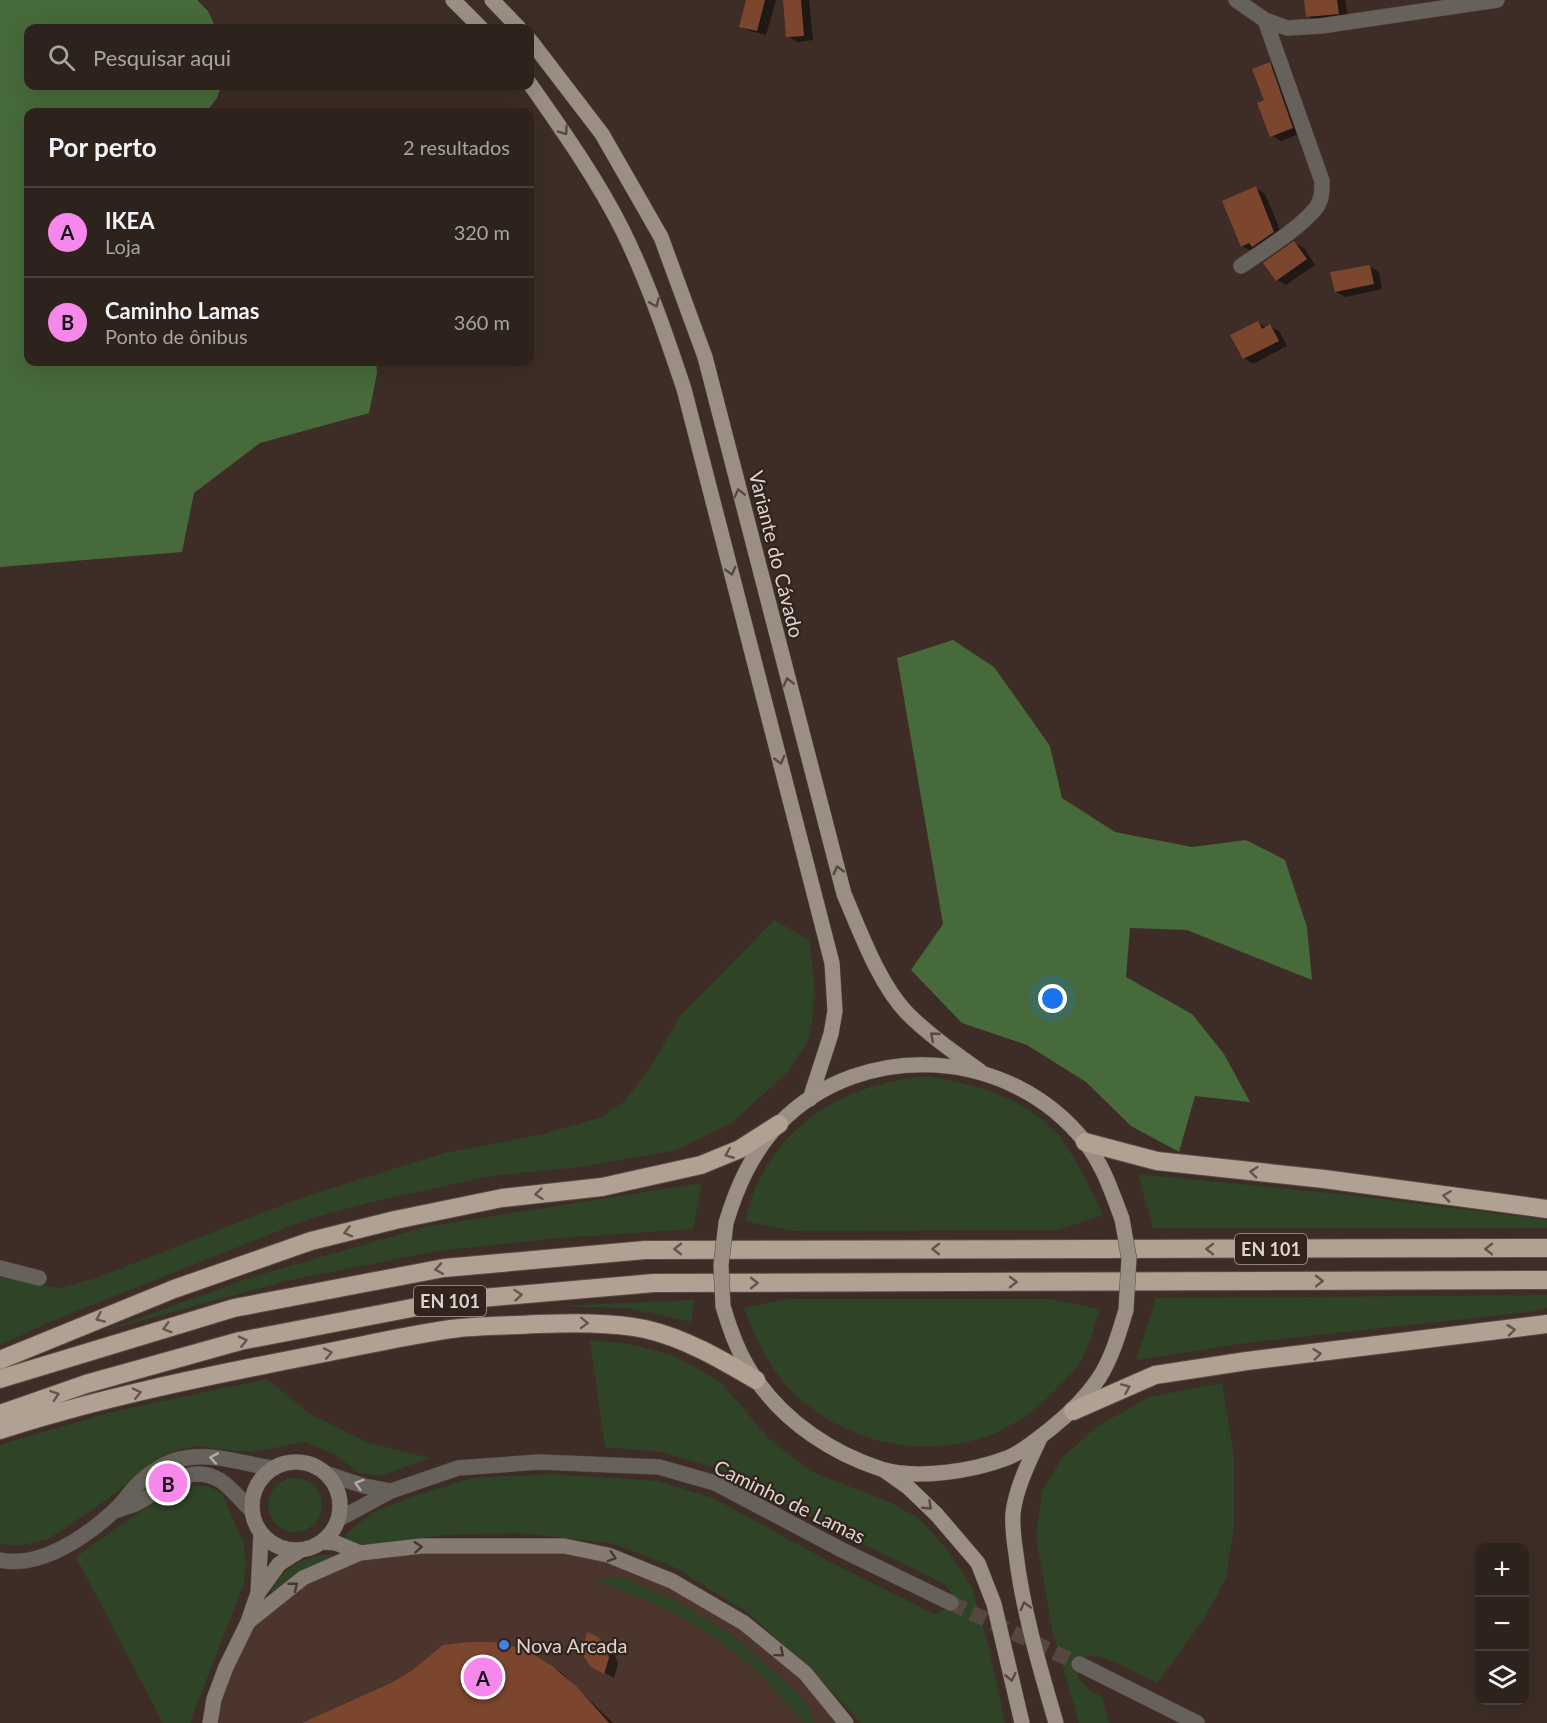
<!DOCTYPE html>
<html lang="pt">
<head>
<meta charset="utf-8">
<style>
	body { margin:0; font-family:Lato,sans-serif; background:#3a2f29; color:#f1f3f6 }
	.controls { position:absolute; right:18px; bottom:18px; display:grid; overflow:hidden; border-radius:12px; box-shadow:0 6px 24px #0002 }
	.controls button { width:54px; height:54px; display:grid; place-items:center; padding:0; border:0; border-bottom:2px solid #493f3b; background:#2e221c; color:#f1f3f6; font:30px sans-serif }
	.you { position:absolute; left:1053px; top:999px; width:21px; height:21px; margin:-15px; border:4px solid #fff; border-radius:50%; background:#1a73e8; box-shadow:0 0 0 9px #1a73e833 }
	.badge { display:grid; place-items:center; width:39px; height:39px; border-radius:50%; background:#f788eb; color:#111; font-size:20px; font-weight:700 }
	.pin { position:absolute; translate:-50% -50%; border:3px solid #fff; box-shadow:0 2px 6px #0006 }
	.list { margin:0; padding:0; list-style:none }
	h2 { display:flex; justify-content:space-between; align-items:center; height:78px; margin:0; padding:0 24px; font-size:26px }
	h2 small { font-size:20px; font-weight:400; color:#a7a4a3 }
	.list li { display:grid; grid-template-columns:39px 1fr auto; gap:18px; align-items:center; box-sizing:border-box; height:90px; padding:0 24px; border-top:2px solid #493f3b }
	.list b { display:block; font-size:22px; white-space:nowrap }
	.list p { margin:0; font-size:20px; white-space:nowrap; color:#a7a4a3 }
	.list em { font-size:20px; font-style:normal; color:#a7a4a3 }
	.icon { flex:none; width:33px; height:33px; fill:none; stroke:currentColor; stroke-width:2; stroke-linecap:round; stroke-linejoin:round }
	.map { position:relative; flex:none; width:1547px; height:1723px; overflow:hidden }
	.search { position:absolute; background:#2e221c; box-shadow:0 6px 24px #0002; left:24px; top:24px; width:510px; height:66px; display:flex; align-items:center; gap:15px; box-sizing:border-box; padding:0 21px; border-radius:12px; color:#a7a4a3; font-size:22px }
	.panel { position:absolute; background:#2e221c; box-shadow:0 6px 24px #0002; left:24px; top:108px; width:510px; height:258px; border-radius:12px }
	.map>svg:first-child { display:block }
	.built { fill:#4c352c }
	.green { fill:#2f4327 }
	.forest { fill:#476a3a }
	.shadow { fill:#0007 }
	.building { fill:#7c462e }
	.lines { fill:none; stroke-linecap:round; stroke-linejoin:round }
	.street-tunnel { stroke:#55463f; stroke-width:15; stroke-dasharray:15 8; stroke-linecap:butt }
	.street-casing { stroke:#5a4b44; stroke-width:16 }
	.secondary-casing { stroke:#5a4b44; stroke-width:16 }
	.primary-casing { stroke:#5a4b44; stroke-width:16 }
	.highway-casing { stroke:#5a4b44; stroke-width:20 }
	.street { stroke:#67615b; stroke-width:15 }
	.secondary { stroke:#857b72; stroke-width:15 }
	.primary { stroke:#9b8f84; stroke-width:15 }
	.highway { stroke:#b0a193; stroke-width:18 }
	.primary-bridge-casing { stroke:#5a4b44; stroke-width:16; stroke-linecap:butt }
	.primary-bridge { stroke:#9b8f84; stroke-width:15 }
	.oneway { stroke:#574941 }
	.oneway2 { stroke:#64554c }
	.oneway3 { stroke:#b4aba6 }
	.oneway4 { stroke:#473932 }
	.shop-dot { fill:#3f7fe0; stroke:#32231d; stroke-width:2 }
	.labels { text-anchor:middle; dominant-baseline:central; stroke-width:4.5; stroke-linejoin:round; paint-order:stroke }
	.shield { fill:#32231d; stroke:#aa9e9a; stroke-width:1.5 }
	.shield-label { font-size:18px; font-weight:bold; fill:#ddd3cf }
	.street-label { font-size:20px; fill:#ddd3cf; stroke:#32231d }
	.poi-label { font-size:20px; fill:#ddd3cf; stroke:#32231d; text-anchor:start }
</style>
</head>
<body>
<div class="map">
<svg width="1547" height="1723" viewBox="0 0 1547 1723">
	<rect width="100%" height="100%" fill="#3d2d26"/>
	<path class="built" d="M422,1546l186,9 136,68 102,100h-636l38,-101 55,-44 57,-25z"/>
	<path class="green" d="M774,920l35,20 5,39 -1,39 -5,22 -20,32 -58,52 -54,26 -95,17 -90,9 -124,27 -58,16 -250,99 -59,27v-68l59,11 37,-10 210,-82 139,-43 98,-19 59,-17 23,-16 23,-30 33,-56z
		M923,1076c46,7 88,16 124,48 5,5 12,10 16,17 16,23 28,49 40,74l-45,15 -266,1 -47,-10c3,-11 6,-24 11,-35 34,-71 92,-100 167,-110z
		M1138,1174l211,21 198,25v8h-394z
		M702,1183l-9,46 -134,9 -122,13 -151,30 -183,50 149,-54 173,-50z
		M1547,1295v13l-18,4 -276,30 -117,18 20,-62z
		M787,1299h264l49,10c-6,18 -11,39 -21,55 -5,7 -12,14 -18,20 -16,18 -35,34 -57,45 -68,33 -152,18 -207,-33 -26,-24 -41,-56 -53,-88z
		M694,1300l-3,22 -63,-14 -74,-2z
		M590,1340l40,4 44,12 47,26 47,56 44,34 78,30 28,16 27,29 27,40 17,61 16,75h-144l-46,-50 -67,-60 -72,-45 -46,-18 -20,-7 -91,-10 -76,2 -59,9h-19l-20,-3 1,-7 26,-21 44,-18 56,-17 80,-4 105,7 56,17 123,67 98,49c13,-4 17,-8 18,-21l-7,-9 -98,-48 -125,-66 -61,-18 -56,-5z
		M267,1379l43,35 56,28 64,16 -50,18 -21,-3 -25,-19 -29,-12 -47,9h-19l-44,-5 -19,5 -24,12 -47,38 -57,38 -30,7 -18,-2v-99l111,-33z
		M1222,1383l12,75v68l-8,52 -22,41 -47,64 -47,-23 -20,-5 -11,8 -1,15 11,12 13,7 7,26h-30l-27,-94 -16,-93 6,-45 20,-33 34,-31 53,-30z
		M268 1505a27 27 0 1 1 54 0a27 27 0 1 1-54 0Z
		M194,1486h14l14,7 21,49 3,20 -3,24 -51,131 -1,6h-28l-87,-166c36,-25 77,-60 118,-71z
		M324,1554l11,2 -33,14 -29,22 -3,-1c15,-23 27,-31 54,-37z
		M608,1577h14l43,19 22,11 50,32 53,47 15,16 10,21h-11c-14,-15 -27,-31 -41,-45 -47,-46 -104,-77 -167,-96z"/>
	<path class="forest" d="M0,0h197l11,11 8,17h-188v58h193l-4,12 -11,14h-178v250h348l1,11 -8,40 -109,30 -66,50 -12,59 -182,15z
		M953,640l41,27 56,79 12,52 53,34 77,15 54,-7 39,20 22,67 5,53 -125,-50 -57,-2 -4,49 66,37 32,40 26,48 -55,-6 -16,56 -48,-26 -45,-44 -59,-37 -65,-22 -51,-53 32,-46 -46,-266z"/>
	<path class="shadow" d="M747,0h29l-10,35 -16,-4 -10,-5z
		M784,0h25l4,40 -16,2 -9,-6z
		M1305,0h40l3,18 -32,4 -9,-6z
		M1269,64l10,5 22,64 -20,8 -10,-6 -5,-34z
		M1256,188l9,6 18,43 -32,14 -9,-5z
		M1294,243l10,5 11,17 -29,20 -9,-5z
		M1369,266l10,6 3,17 -36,8 -10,-5z
		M1258,323l9,5 3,-2 10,6 7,14 -34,18 -9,-6z
		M597,1638l10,6 7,8 4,12 -4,14 -22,-12z
		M526,1652l36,21 51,50h-302z"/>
	<path class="building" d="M746,0h19l-8,31 -18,-4z
		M783,0h18l3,36 -18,1z
		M1304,0h33l2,14 -33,3z
		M1270,62l23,66 -23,9 -13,-34 7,-3 -12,-31z
		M1256,186l18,46 -22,15 -3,-4 -8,4 -19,-46z
		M1294,241l13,18 -31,22 -13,-18z
		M1370,265l4,19 -39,8 -5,-20z
		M1258,321l4,8 8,-5 9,17 -36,18 -13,-24z
		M587,1632l11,5 7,8 4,13 -5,16 -13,-7 -7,-10v-12z
		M470,1642h25l32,8 25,16 25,21 32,36h-307l89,-40 22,-13 30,-25z"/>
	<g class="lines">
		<path class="street-tunnel" d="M951,1603l128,61"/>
		<defs>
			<path id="street" d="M1236,0l29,20 22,8 34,-2 176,-26
				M1241,266c22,-15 58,-37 75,-58 6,-8 6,-17 6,-27l-57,-161
				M0,1268l39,10
				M328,1474l36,12 27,5
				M118,1510c5,-2 12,-4 17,-6 27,-13 54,-44 86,-23 11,7 21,21 31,30
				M339,1519l52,-28 67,-23 81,-6 120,5 56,16 127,67 109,53
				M0,1560c39,9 86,-23 114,-49 8,-7 14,-16 21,-24 12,-13 33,-27 51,-29 28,-5 58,6 86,10
				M1079,1664l118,59"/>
			<path id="secondary" d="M252 1506a44 44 0 1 1 88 0a44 44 0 1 1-88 0Z
				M323,1542l13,1 24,10
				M258,1593l21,-29 22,-14
				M248,1622l55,-44 57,-25 62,-7h142l44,9 64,26 72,42 61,50 41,50
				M210,1723l4,-24 12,-32 22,-45 10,-29 3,-59"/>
			<path id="primary" d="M453,0l28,28
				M492,0l27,28
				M530,40l72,94 59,103 44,120 139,537c16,37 35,90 63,119 22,22 48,40 73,58
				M530,84c33,47 67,95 93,147 25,51 43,104 61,158l148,574 3,48 -4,23 -21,65
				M726,1223c11,-37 26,-70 53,-99 84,-87 232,-76 306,18 18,23 27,50 37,77
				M723,1306c8,27 17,52 34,75 30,42 75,72 124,88 36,11 92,2 126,-11 14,-5 29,-18 42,-28 19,-15 36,-31 50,-52 13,-20 20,-45 27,-68
				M1041,1436c-11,24 -25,51 -28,77 -1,13 1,28 3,41 7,58 24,114 40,169
				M885,1471l24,17 28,27 41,48 16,41 28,119"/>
			<path id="highway" d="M1085,1142l72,19 167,18 223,30
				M0,1360l174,-71 137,-48 84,-21 107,-22 100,-11 99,-22 39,-16 39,-25
				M0,1379l234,-71 210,-40 201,-18 902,-2
				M1073,1411l82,-36 92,-14 300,-37
				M0,1414l86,-30 154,-43 208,-40 206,-18 893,-3
				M0,1430c99,-32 202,-53 304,-73 49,-9 98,-21 147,-28 28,-4 58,-3 86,-5 36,-1 73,-2 108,5 40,9 77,31 111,51"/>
		</defs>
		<use href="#street" class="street-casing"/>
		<use href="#secondary" class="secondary-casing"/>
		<use href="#primary" class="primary-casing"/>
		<use href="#highway" class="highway-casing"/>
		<use href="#street" class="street"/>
		<use href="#secondary" class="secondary"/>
		<use href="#primary" class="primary"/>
		<use href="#highway" class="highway"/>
		<defs>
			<path id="primary-bridge" d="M1122,1219l7,39 -3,52
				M723,1306l-2,-41 5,-42"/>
		</defs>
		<use href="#primary-bridge" class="primary-bridge-casing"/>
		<use href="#primary-bridge" class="primary-bridge"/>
	</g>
	<defs><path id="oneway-chevron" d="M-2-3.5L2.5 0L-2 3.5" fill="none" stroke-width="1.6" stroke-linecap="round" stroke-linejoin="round" transform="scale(1.5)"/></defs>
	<g class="oneway">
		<use href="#oneway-chevron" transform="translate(564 131) rotate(55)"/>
		<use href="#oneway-chevron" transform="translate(655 303) rotate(67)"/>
		<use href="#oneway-chevron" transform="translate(739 493) rotate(-104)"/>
		<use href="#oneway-chevron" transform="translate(731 571) rotate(75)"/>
		<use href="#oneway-chevron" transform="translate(788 682) rotate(-104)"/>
		<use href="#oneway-chevron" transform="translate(780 760) rotate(75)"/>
		<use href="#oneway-chevron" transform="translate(838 870) rotate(-105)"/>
		<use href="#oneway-chevron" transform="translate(934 1036) rotate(-139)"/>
		<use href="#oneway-chevron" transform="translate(928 1506) rotate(43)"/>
		<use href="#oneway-chevron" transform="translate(1025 1606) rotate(-105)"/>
		<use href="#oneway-chevron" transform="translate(1011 1677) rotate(77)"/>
	</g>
	<g class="oneway2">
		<use href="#oneway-chevron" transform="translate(729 1154) rotate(158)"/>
		<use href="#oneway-chevron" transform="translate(1254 1172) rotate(-174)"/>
		<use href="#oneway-chevron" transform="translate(539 1194) rotate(174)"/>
		<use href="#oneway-chevron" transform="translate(1447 1196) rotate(-172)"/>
		<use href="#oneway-chevron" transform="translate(348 1232) rotate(166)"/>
		<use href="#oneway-chevron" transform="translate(678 1249) rotate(180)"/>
		<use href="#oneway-chevron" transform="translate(936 1249) rotate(180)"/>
		<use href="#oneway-chevron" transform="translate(1210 1249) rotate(180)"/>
		<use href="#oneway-chevron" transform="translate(1489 1249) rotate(180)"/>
		<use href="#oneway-chevron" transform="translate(439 1269) rotate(171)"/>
		<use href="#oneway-chevron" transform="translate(1319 1281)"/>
		<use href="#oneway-chevron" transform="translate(1013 1282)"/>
		<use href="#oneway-chevron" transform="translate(754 1283)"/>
		<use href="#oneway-chevron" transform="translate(518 1295) rotate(-5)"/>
		<use href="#oneway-chevron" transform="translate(100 1318) rotate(156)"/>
		<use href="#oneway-chevron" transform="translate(584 1323) rotate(2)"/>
		<use href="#oneway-chevron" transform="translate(167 1328) rotate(164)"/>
		<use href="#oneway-chevron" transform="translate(1511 1330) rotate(-7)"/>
		<use href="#oneway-chevron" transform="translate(243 1341) rotate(-13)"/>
		<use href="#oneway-chevron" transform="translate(328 1353) rotate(-11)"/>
		<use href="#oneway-chevron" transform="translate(1317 1354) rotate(-6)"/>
		<use href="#oneway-chevron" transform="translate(1126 1388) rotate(-24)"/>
		<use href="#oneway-chevron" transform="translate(137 1393) rotate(-13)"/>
		<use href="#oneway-chevron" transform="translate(55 1395) rotate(-19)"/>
	</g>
	<g class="oneway3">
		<use href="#oneway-chevron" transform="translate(214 1458) rotate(-170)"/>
		<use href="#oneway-chevron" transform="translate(359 1484) rotate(-163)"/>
	</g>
	<g class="oneway4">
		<use href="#oneway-chevron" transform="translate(418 1547) rotate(-4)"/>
		<use href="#oneway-chevron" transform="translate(612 1557) rotate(17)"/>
		<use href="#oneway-chevron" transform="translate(294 1586) rotate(-38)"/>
		<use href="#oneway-chevron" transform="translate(780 1653) rotate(40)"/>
	</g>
	<circle class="shop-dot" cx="504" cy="1645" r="6"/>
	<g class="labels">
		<g class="shield">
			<rect x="1235" y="1234" width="72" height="30" rx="4.5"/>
			<rect x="414" y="1286" width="72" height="30" rx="4.5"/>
		</g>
		<g class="shield-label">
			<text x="1271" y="1249">EN 101</text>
			<text x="450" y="1301">EN 101</text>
		</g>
		<g class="street-label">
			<text transform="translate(777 554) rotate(76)">Variante do Cávado</text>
			<text transform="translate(790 1501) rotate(26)">Caminho de Lamas</text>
		</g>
		<g class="poi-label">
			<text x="516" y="1645">Nova Arcada</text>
		</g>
	</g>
</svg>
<div class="controls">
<button>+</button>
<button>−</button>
<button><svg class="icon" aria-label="layers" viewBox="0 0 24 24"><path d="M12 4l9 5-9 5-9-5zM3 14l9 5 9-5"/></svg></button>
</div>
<div class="you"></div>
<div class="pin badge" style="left:483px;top:1677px">A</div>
<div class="pin badge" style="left:168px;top:1483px">B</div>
<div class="search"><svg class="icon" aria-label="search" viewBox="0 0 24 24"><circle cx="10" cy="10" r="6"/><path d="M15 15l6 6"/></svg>Pesquisar aqui</div>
<section class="panel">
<h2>Por perto<small>2 resultados</small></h2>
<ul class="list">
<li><span class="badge">A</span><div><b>IKEA</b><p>Loja</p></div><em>320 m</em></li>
<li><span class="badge">B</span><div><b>Caminho Lamas</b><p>Ponto de ônibus</p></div><em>360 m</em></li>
</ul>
</section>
</div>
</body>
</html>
